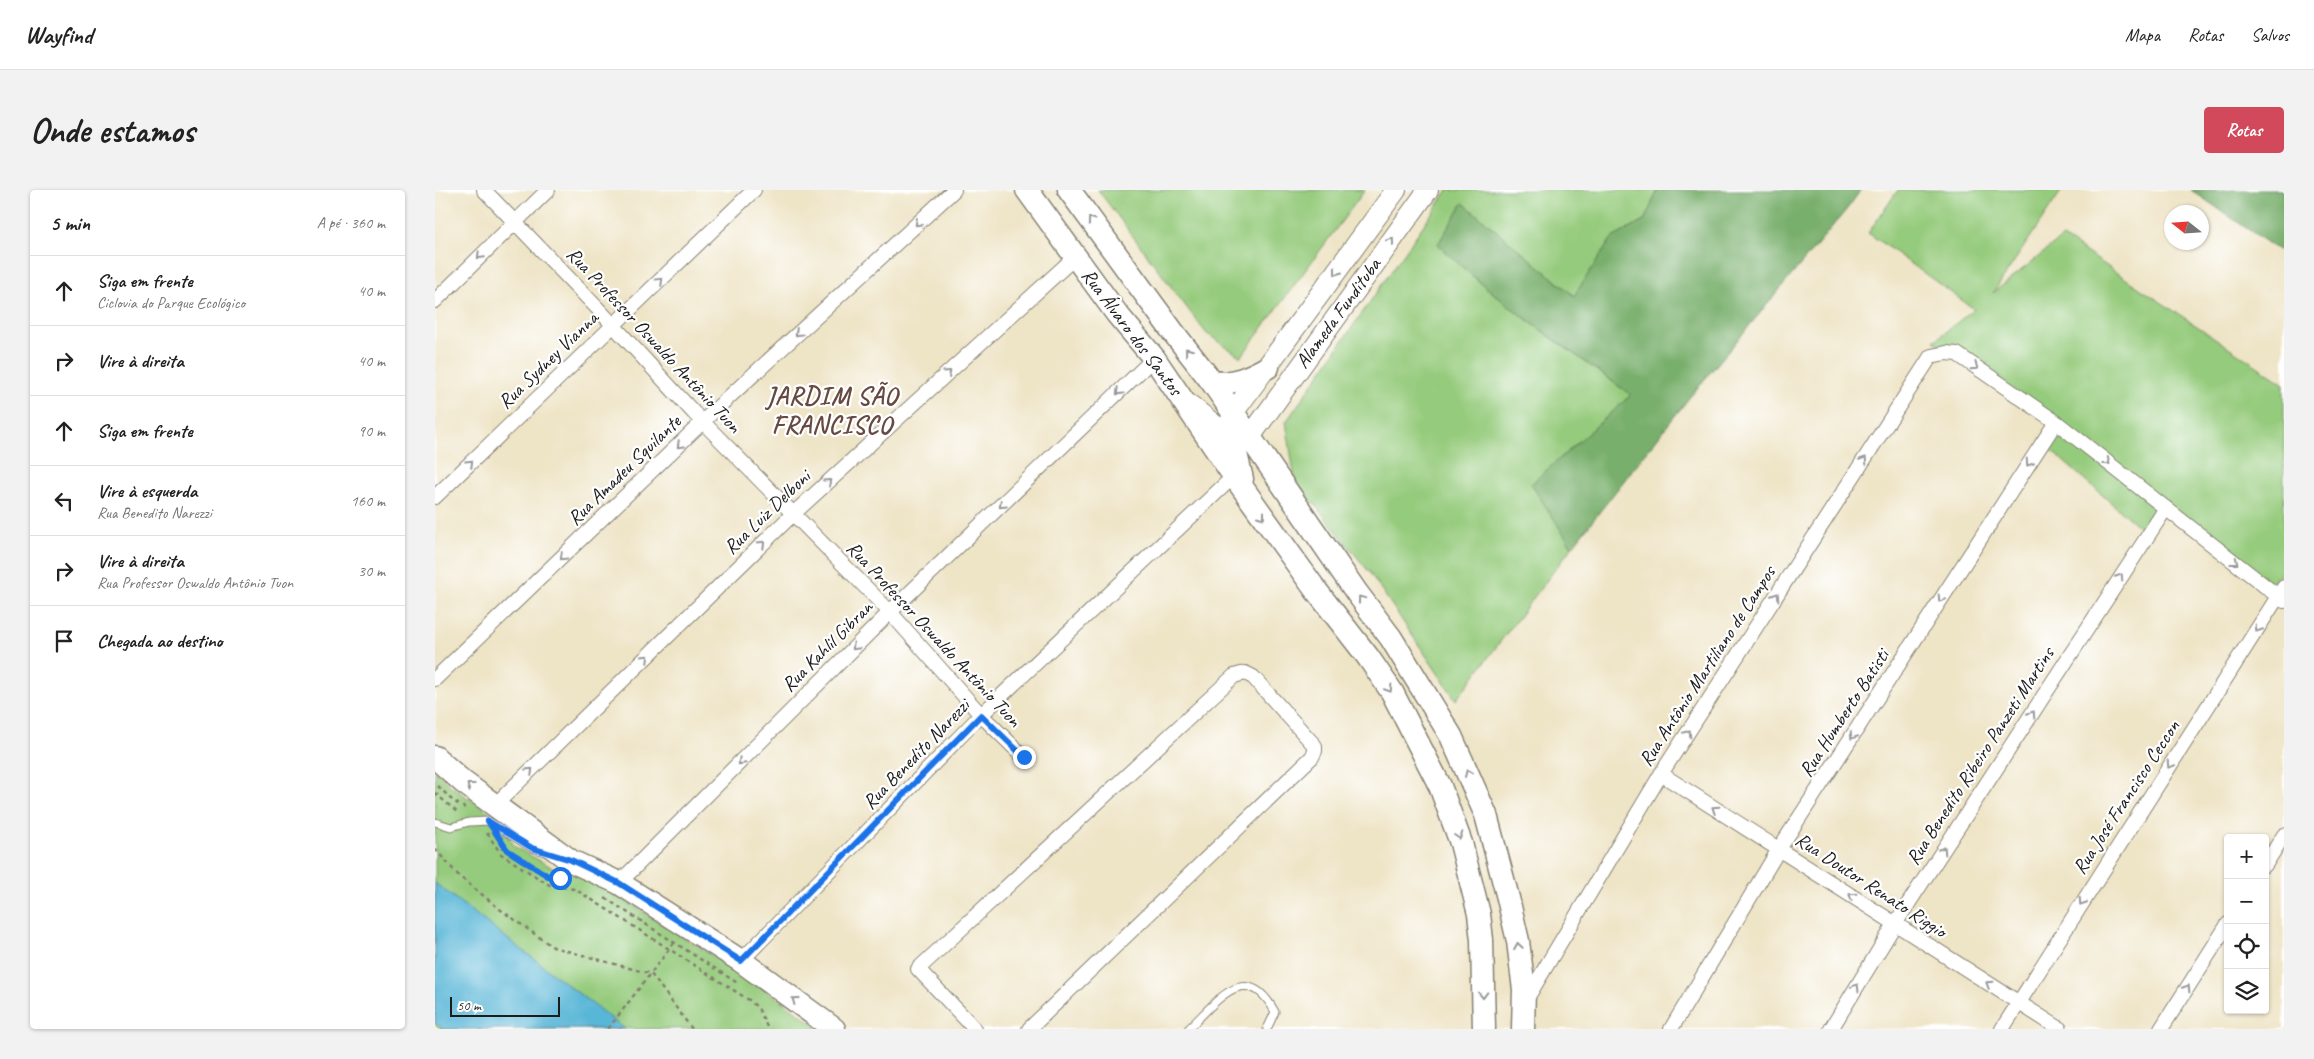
<!DOCTYPE html>
<html lang="pt">
<head>
<meta charset="utf-8">
<style>
	body { margin:0; font-family:Caveat,sans-serif; background:#f2f2f2; color:#222 }
	.controls { position:absolute; right:15px; bottom:15px; display:grid; overflow:hidden; border-radius:5px; box-shadow:0 1px 4px #0004 }
	.controls button { width:45px; height:45px; display:grid; place-items:center; padding:0; border:0; border-bottom:1px solid #e0e0e0; background:#fff; color:#222; font:25px sans-serif }
	.compass { position:absolute; left:1729px; top:15px; width:45px; height:45px; border-radius:50%; background:#fff; box-shadow:0 1px 4px #0004; rotate:287deg }
	.scale { position:absolute; left:15px; bottom:12px; width:110px; box-sizing:border-box; padding-left:5px; border:2px solid #1c1c1c; border-top:0; font-size:14px; line-height:18px; white-space:nowrap; color:#1c1c1c; -webkit-text-stroke:4px #fff; paint-order:stroke }
	.stop { position:absolute; width:15px; height:15px; margin:-11px; border:4px solid #1a73e8; border-radius:50%; background:#fff }
	.stop.end { background:#1a73e8; border-color:#fff; box-shadow:0 1px 5px #0008 }
	.list { margin:0; padding:0; list-style:none }
	h2 { display:flex; justify-content:space-between; align-items:center; height:65px; margin:0; padding:0 20px; font-size:21px }
	h2 small { font-size:16px; font-weight:400; color:#767676 }
	.list li { display:grid; grid-template-columns:32px 1fr auto; gap:15px; align-items:center; box-sizing:border-box; height:70px; padding:0 20px; border-top:1px solid #e0e0e0 }
	.list b { display:block; font-size:19px; white-space:nowrap }
	.list p { margin:0; font-size:16px; white-space:nowrap; color:#767676 }
	.list em { font-size:16px; font-style:normal; color:#767676 }
	.icon { flex:none; width:28px; height:28px; fill:none; stroke:currentColor; stroke-width:2; stroke-linecap:round; stroke-linejoin:round }
	.map { position:relative; flex:none; width:1849px; height:839px; overflow:hidden; border-radius:5px }
	header { display:flex; align-items:center; gap:30px; box-sizing:border-box; height:70px; padding:0 25px; background:#fff; border-bottom:1px solid #e0e0e0 }
	header strong { font-size:24px }
	nav { display:flex; gap:28px; margin-inline-start:auto; font-size:18px }
	.intro { display:flex; align-items:center; justify-content:space-between; box-sizing:border-box; height:120px; padding:0 30px }
	h1 { margin:0; font-size:35px }
	.button { padding:12px 22px; border-radius:5px; background:#d1495b; color:#fff; font-size:18px; font-weight:700 }
	main { display:flex; gap:30px; padding:0 30px }
	aside { flex:1; background:#fff; border-radius:5px; box-shadow:0 1px 4px #0004 }
	.map>svg:first-child { display:block }
	.green { fill:#95cb7c; stroke:#58744c }
	.forest { fill:#78af6c; stroke:#4a6644 }
	.water { fill:#59b6d7; stroke:#3a697a }
	.lines { fill:none; stroke-linecap:round; stroke-linejoin:round }
	.service-casing { stroke:#858071; stroke-width:9 }
	.minor-casing { stroke:#858071; stroke-width:16 }
	.secondary-casing { stroke:#858071; stroke-width:22 }
	.primary-casing { stroke:#858071; stroke-width:25 }
	.path { stroke:#858071; stroke-width:2.5; stroke-dasharray:4 4; stroke-linecap:butt }
	.service { stroke:#fff; stroke-width:7 }
	.minor { stroke:#fff; stroke-width:14 }
	.secondary { stroke:#fff; stroke-width:20 }
	.primary { stroke:#fff; stroke-width:22 }
	.oneway { stroke:#999 }
	.route { stroke:#1a73e8; stroke-width:6 }
	.labels { text-anchor:middle; dominant-baseline:central; stroke-width:4.5; stroke-linejoin:round; paint-order:stroke }
	.street-label { font-size:20px; fill:#1c1c1c; stroke:#fff }
	.district-label { font-size:25px; font-weight:bold; letter-spacing:1px; fill:#664a42; stroke:#fff }
</style>
</head>
<body>
<header>
<strong>Wayfind</strong>
<nav><a>Mapa</a><a>Rotas</a><a>Salvos</a></nav>
</header>
<div class="intro"><h1>Onde estamos</h1><a class="button">Rotas</a></div>
<main>
<aside>
<h2>5 min<small>A pé · 360 m</small></h2>
<ul class="list">
<li><svg class="icon" aria-label="ahead" viewBox="0 0 24 24"><path d="M12 20V5M6 11l6-6 6 6"/></svg><div><b>Siga em frente</b><p>Ciclovia do Parque Ecológico</p></div><em>40 m</em></li>
<li><svg class="icon" aria-label="right" viewBox="0 0 24 24"><path d="M7 20v-9h11M14 6l5 5-5 5"/></svg><div><b>Vire à direita</b></div><em>40 m</em></li>
<li><svg class="icon" aria-label="ahead" viewBox="0 0 24 24"><path d="M12 20V5M6 11l6-6 6 6"/></svg><div><b>Siga em frente</b></div><em>90 m</em></li>
<li><svg class="icon" aria-label="left" viewBox="0 0 24 24"><path d="M17 20v-9H6M10 6l-5 5 5 5"/></svg><div><b>Vire à esquerda</b><p>Rua Benedito Narezzi</p></div><em>160 m</em></li>
<li><svg class="icon" aria-label="right" viewBox="0 0 24 24"><path d="M7 20v-9h11M14 6l5 5-5 5"/></svg><div><b>Vire à direita</b><p>Rua Professor Oswaldo Antônio Tuon</p></div><em>30 m</em></li>
<li><svg class="icon" aria-label="arrive" viewBox="0 0 24 24"><path d="M6 21V4h12l-3 4 3 4H6"/></svg><div><b>Chegada ao destino</b></div></li>
</ul>
</aside>
<div class="map">
<svg width="1849" height="839" viewBox="0 0 1849 839">
	<rect width="100%" height="100%" fill="#fff"/>
	<filter id="ink" filterUnits="userSpaceOnUse"><feTurbulence type="fractalNoise" baseFrequency=".02" numOctaves="2"/><feDisplacementMap in="SourceGraphic" scale="10" xChannelSelector="R" yChannelSelector="G"/><feConvolveMatrix kernelMatrix="1 2 1 2 8 2 1 2 1" color-interpolation-filters="sRGB"/></filter>
	<filter id="wash" filterUnits="userSpaceOnUse"><feTurbulence type="fractalNoise" baseFrequency=".0096" numOctaves="4" result="noise"/><feDisplacementMap in="SourceGraphic" scale="20" xChannelSelector="R" yChannelSelector="G"/><feGaussianBlur stdDeviation="1.12" result="paint"/><feColorMatrix in="noise" values="0 0 0 0 0 0 0 0 0 0 0 0 0 0 0 0 0 1.4 0 .05"/><feComposite in="paint" operator="in"/></filter>
	<g filter="url(#wash)">
		<rect width="100%" height="100%" fill="#eee4c6"/>
		<path class="green" d="M663,0h267l-124,167 -35,-24z
			M1013,0h210l-14,31 -32,17 -38,58 -111,-93 -25,41c58,58 127,103 193,151l-99,89 40,63 -116,153 -86,-127 -75,-93 -9,-58z
			M1463,0h164l-69,103 70,-56 221,147v185l-12,14 -338,-242 40,-32 -106,-76z
			M1622,241l106,77 -16,26 -101,-88z
			M0,581l17,16 43,29 20,31 40,22h14l12,4 181,114 59,42h-386z"/>
		<path class="forest" d="M1223,0h203l-14,19 -158,189 -117,149 -41,-63 100,-89c-66,-49 -135,-93 -193,-151l25,-41 111,93 38,-58 32,-17z
			M1756,0h93v64z"/>
		<path class="water" d="M0,693l190,146h-182l-8,-6z"/>
	</g>
	<g filter="url(#ink)">
		<g class="lines">
			<defs>
				<path id="service" d="M0,632l16,5 18,-5 19,-1 44,27 13,4
					M753,839c29,-27 58,-71 87,-17l-8,17"/>
				<path id="minor" d="M49,0l118,123 92,100 196,199 91,103 43,42
					M0,111l113,-111
					M0,307l319,-307
					M0,489l281,-270 238,-219
					M1226,584l399,255
					M60,615l297,-290 283,-258
					M1830,675l19,-30
					M184,693l271,-271 264,-254
					M306,771l240,-246 253,-239
					M1091,810l135,-226 270,-418 15,-3 11,1 99,68 228,179
					M540,839l-57,-60 316,-293 11,-3 8,4 62,69v5l-3,6 -283,272
					M1236,839l108,-180 277,-427
					M1396,839l64,-105 271,-416
					M1567,839l282,-442
					M1726,839l67,-105"/>
				<path id="secondary" d="M755,215l26,21 34,11 178,-247
					M798,223l163,-223"/>
				<path id="primary" d="M592,0l90,124 37,44 80,118 81,113 53,68 24,35 48,94 21,57 18,71 3,26 2,89
					M634,0l104,142 39,50 145,211 34,45 60,98 35,79 22,83 10,43 6,49 -1,39
					M777,192c21,3 38,-5 56,-15
					M798,223l-2,19 11,47
					M0,567l28,25 108,79 48,22 122,78 93,68"/>
			</defs>
			<use href="#service" class="service-casing"/>
			<use href="#minor" class="minor-casing"/>
			<use href="#secondary" class="secondary-casing"/>
			<use href="#primary" class="primary-casing"/>
			<path class="path" d="M3,596l15,15 12,7
				M0,603l23,20
				M52,643l14,21 45,29 6,3 23,3 174,111 9,8 10,21
				M67,653c9,13 44,36 61,34
				M0,659l24,27 42,34 52,37 98,27 41,55
				M170,708l134,86
				M173,839l66,-86"/>
			<use href="#service" class="service"/>
			<use href="#minor" class="minor"/>
			<use href="#secondary" class="secondary"/>
			<use href="#primary" class="primary"/>
		</g>
		<defs><path id="oneway-chevron" d="M-2-3.5L2.5 0L-2 3.5" fill="none" stroke-width="1.6" stroke-linecap="round" stroke-linejoin="round" transform="scale(1.25)"/></defs>
		<g class="oneway">
			<use href="#oneway-chevron" transform="translate(656 30) rotate(-126)"/>
			<use href="#oneway-chevron" transform="translate(483 33) rotate(137)"/>
			<use href="#oneway-chevron" transform="translate(956 51) rotate(-54)"/>
			<use href="#oneway-chevron" transform="translate(45 66) rotate(135)"/>
			<use href="#oneway-chevron" transform="translate(902 82) rotate(126)"/>
			<use href="#oneway-chevron" transform="translate(225 91) rotate(-44)"/>
			<use href="#oneway-chevron" transform="translate(363 143) rotate(137)"/>
			<use href="#oneway-chevron" transform="translate(753 161) rotate(-128)"/>
			<use href="#oneway-chevron" transform="translate(1540 177) rotate(34)"/>
			<use href="#oneway-chevron" transform="translate(513 183) rotate(-42)"/>
			<use href="#oneway-chevron" transform="translate(684 202) rotate(136)"/>
			<use href="#oneway-chevron" transform="translate(245 255) rotate(136)"/>
			<use href="#oneway-chevron" transform="translate(1429 270) rotate(-57)"/>
			<use href="#oneway-chevron" transform="translate(1672 272) rotate(38)"/>
			<use href="#oneway-chevron" transform="translate(35 273) rotate(-44)"/>
			<use href="#oneway-chevron" transform="translate(1594 273) rotate(123)"/>
			<use href="#oneway-chevron" transform="translate(393 292) rotate(-42)"/>
			<use href="#oneway-chevron" transform="translate(567 315) rotate(136)"/>
			<use href="#oneway-chevron" transform="translate(827 326) rotate(54)"/>
			<use href="#oneway-chevron" transform="translate(327 354) rotate(-44)"/>
			<use href="#oneway-chevron" transform="translate(128 367) rotate(136)"/>
			<use href="#oneway-chevron" transform="translate(1800 372) rotate(38)"/>
			<use href="#oneway-chevron" transform="translate(1685 387) rotate(-57)"/>
			<use href="#oneway-chevron" transform="translate(1341 406) rotate(-57)"/>
			<use href="#oneway-chevron" transform="translate(926 409) rotate(-127)"/>
			<use href="#oneway-chevron" transform="translate(1506 409) rotate(123)"/>
			<use href="#oneway-chevron" transform="translate(1823 439) rotate(123)"/>
			<use href="#oneway-chevron" transform="translate(420 457) rotate(135)"/>
			<use href="#oneway-chevron" transform="translate(211 468) rotate(-44)"/>
			<use href="#oneway-chevron" transform="translate(954 499) rotate(58)"/>
			<use href="#oneway-chevron" transform="translate(1597 524) rotate(-57)"/>
			<use href="#oneway-chevron" transform="translate(1253 543) rotate(-57)"/>
			<use href="#oneway-chevron" transform="translate(1418 546) rotate(123)"/>
			<use href="#oneway-chevron" transform="translate(306 572) rotate(135)"/>
			<use href="#oneway-chevron" transform="translate(1735 575) rotate(123)"/>
			<use href="#oneway-chevron" transform="translate(95 581) rotate(-44)"/>
			<use href="#oneway-chevron" transform="translate(1033 583) rotate(-114)"/>
			<use href="#oneway-chevron" transform="translate(35 596) rotate(-143)"/>
			<use href="#oneway-chevron" transform="translate(1280 619) rotate(-147)"/>
			<use href="#oneway-chevron" transform="translate(1024 646) rotate(72)"/>
			<use href="#oneway-chevron" transform="translate(1508 660) rotate(-57)"/>
			<use href="#oneway-chevron" transform="translate(1417 706) rotate(-147)"/>
			<use href="#oneway-chevron" transform="translate(1647 712) rotate(123)"/>
			<use href="#oneway-chevron" transform="translate(1083 756) rotate(-99)"/>
			<use href="#oneway-chevron" transform="translate(1554 794) rotate(-147)"/>
			<use href="#oneway-chevron" transform="translate(1421 797) rotate(-59)"/>
			<use href="#oneway-chevron" transform="translate(1752 798) rotate(-58)"/>
			<use href="#oneway-chevron" transform="translate(1048 805) rotate(89)"/>
			<use href="#oneway-chevron" transform="translate(360 810) rotate(-144)"/>
		</g>
	</g>
	<g class="lines" filter="url(#ink)">
		<path class="route" d="M125,688l-12,-2 -41,-26 -19,-29 44,27 39,12 48,23 122,78 240,-246 43,42"/>
	</g>
	<g class="labels">
		<g class="street-label">
			<text transform="translate(903 123) rotate(-54)">Alameda Fundituba</text>
			<text transform="translate(697 142) rotate(53)">Rua Álvaro dos Santos</text>
			<text transform="translate(219 150) rotate(47)">Rua Professor Oswaldo Antônio Tuon</text>
			<text transform="translate(113 170) rotate(-44)">Rua Sydney Vianna</text>
			<text transform="translate(189 280) rotate(-44)">Rua Amadeu Squilante</text>
			<text transform="translate(332 322) rotate(-44)">Rua Luiz Delboni</text>
			<text transform="translate(499 444) rotate(47)">Rua Professor Oswaldo Antônio Tuon</text>
			<text transform="translate(392 456) rotate(-45)">Rua Kahlil Gibran</text>
			<text transform="translate(1272 476) rotate(-57)">Rua Antônio Martiliano de Campos</text>
			<text transform="translate(1409 523) rotate(-57)">Rua Humberto Batisti</text>
			<text transform="translate(481 564) rotate(-46)">Rua Benedito Narezzi</text>
			<text transform="translate(1545 566) rotate(-57)">Rua Benedito Ribeiro Panzeti Martins</text>
			<text transform="translate(1691 607) rotate(-57)">Rua José Francisco Ceccon</text>
			<text transform="translate(1436 695) rotate(33)">Rua Doutor Renato Riggio</text>
		</g>
		<g class="district-label">
			<text x="397" y="206">JARDIM SÃO<tspan x="397" dy="29">FRANCISCO</tspan></text>
		</g>
	</g>
</svg>
<div class="controls">
<button>+</button>
<button>−</button>
<button><svg class="icon" aria-label="locate" viewBox="0 0 24 24"><circle cx="12" cy="12" r="6"/><path d="M12 2v4M12 18v4M2 12h4M18 12h4"/></svg></button>
<button><svg class="icon" aria-label="layers" viewBox="0 0 24 24"><path d="M12 4l9 5-9 5-9-5zM3 14l9 5 9-5"/></svg></button>
</div>
<svg class="compass" viewBox="-18 -18 36 36"><path d="M0-13l5 13h-10z" fill="#e53935"/><path d="M0 13l5-13h-10z" fill="#767676"/></svg>
<div class="scale">50 m</div>
<div class="stop" style="left:125px;top:688px"></div>
<div class="stop end" style="left:589px;top:567px"></div>
</div>
</main>
</body>
</html>
